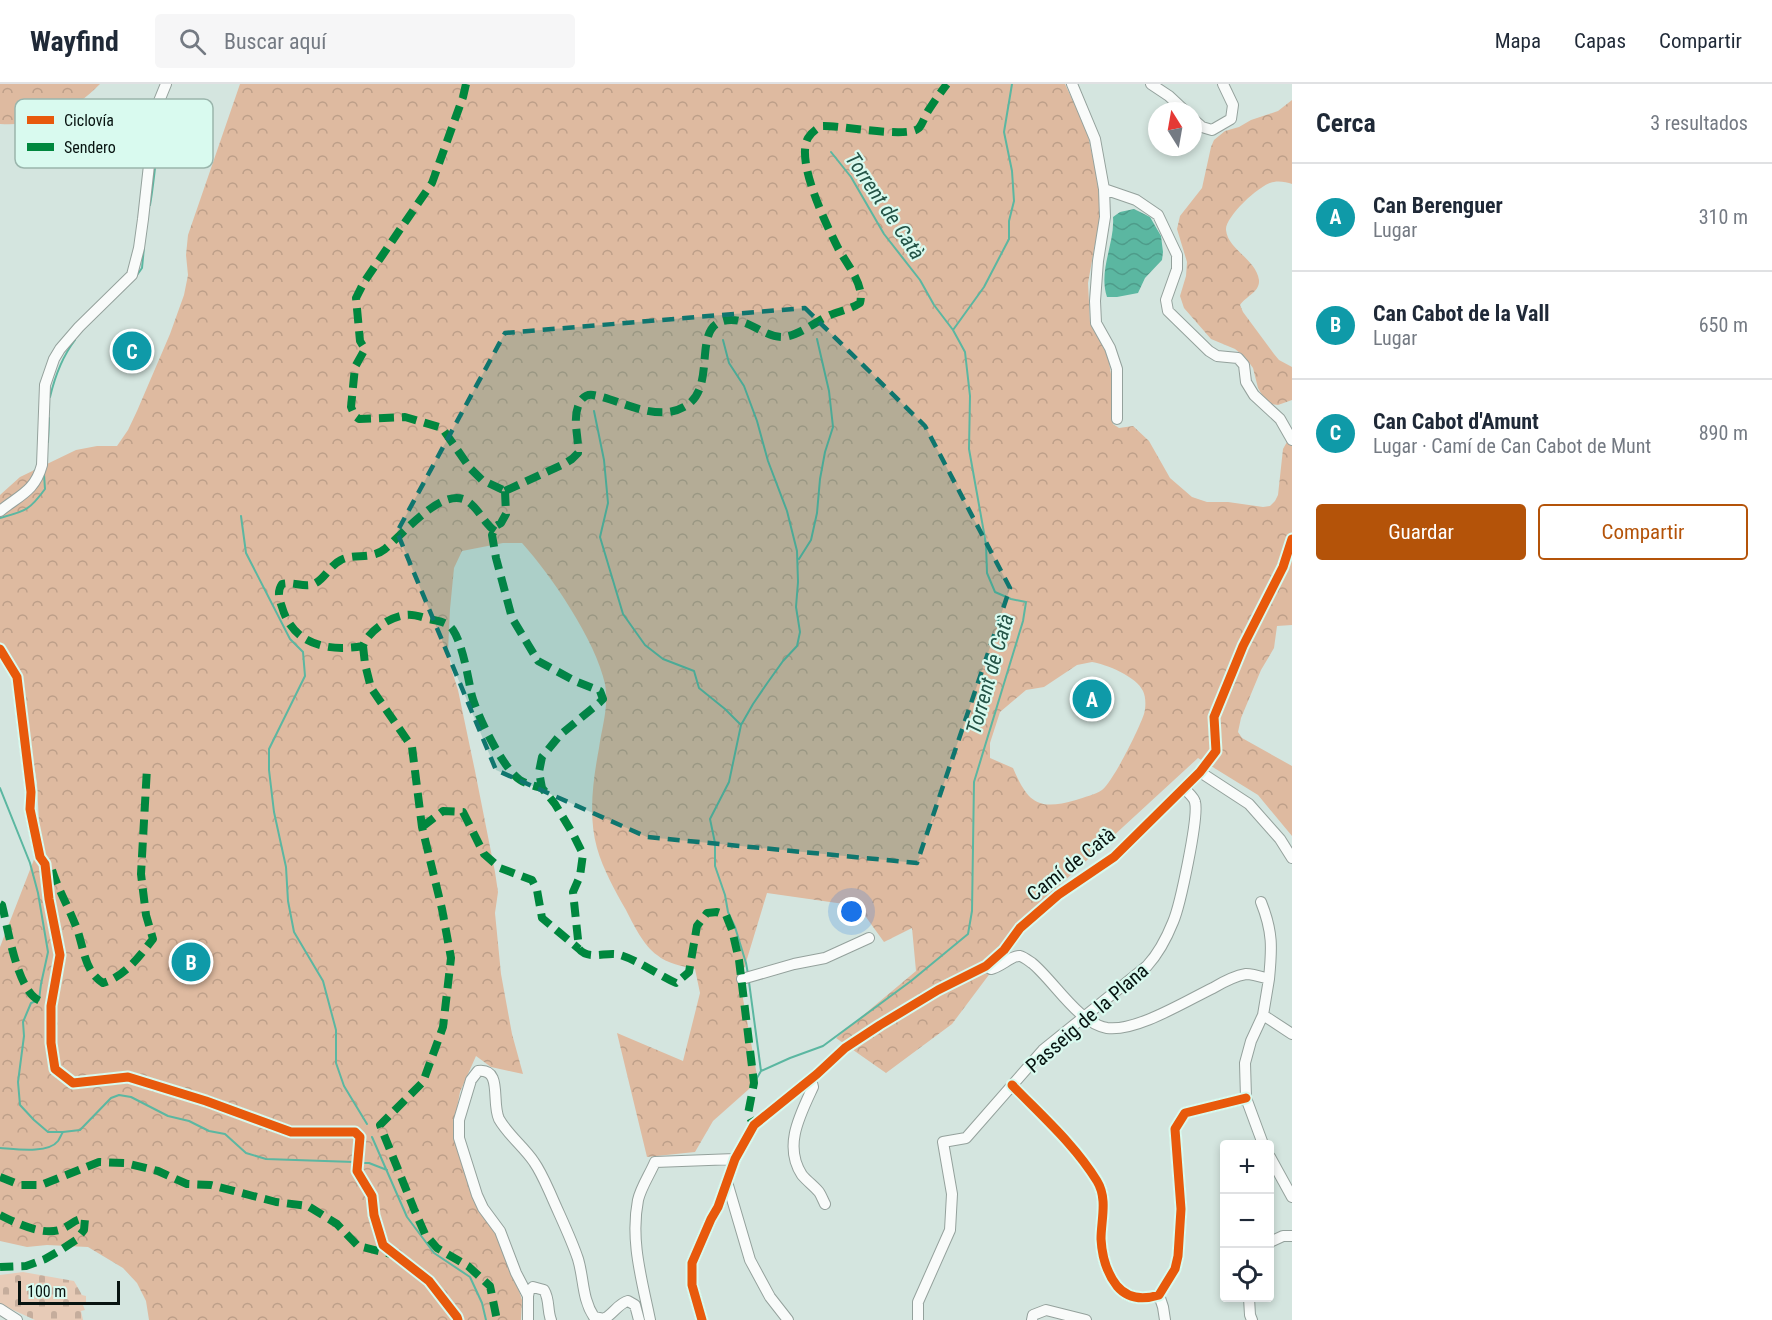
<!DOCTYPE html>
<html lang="es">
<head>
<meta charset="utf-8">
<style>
	body { margin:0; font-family:"Roboto Condensed",sans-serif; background:#f6f6f7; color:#1f2937 }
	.controls { position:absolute; right:18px; bottom:18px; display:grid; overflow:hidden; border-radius:6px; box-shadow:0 3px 9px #0003 }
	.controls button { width:54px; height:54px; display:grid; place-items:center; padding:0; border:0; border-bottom:2px solid #e0e1e3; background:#fff; color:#1f2937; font:30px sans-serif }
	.compass { position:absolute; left:1148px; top:18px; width:54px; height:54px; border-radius:50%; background:#fff; box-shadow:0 3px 9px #0003; rotate:349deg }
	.scale { position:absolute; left:18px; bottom:15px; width:102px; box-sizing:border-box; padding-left:6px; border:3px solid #071310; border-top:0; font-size:16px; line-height:21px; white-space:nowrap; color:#071310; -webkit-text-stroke:4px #d9faef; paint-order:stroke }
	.you { position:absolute; left:852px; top:828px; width:21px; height:21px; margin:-15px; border:4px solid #fff; border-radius:50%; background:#1a73e8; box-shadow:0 0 0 9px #1a73e833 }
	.badge { display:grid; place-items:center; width:39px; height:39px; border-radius:50%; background:#b45309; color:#fff; font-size:20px; font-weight:700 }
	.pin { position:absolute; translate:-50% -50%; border:3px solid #fff; box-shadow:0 2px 6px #0006 }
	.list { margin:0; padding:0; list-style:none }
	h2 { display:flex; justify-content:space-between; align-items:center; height:78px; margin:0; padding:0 24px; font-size:26px }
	h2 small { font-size:20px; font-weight:400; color:#747a83 }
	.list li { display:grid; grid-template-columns:39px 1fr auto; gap:18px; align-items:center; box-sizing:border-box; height:108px; padding:0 24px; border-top:2px solid #e0e1e3 }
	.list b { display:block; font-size:22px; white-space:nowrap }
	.list p { margin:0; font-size:20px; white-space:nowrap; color:#747a83 }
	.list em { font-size:20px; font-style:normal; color:#747a83 }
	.actions { display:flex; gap:12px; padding:18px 24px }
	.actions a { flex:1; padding:14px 0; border:2px solid #b45309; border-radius:6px; text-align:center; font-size:21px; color:#b45309 }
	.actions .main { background:#b45309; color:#fff }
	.icon { flex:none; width:33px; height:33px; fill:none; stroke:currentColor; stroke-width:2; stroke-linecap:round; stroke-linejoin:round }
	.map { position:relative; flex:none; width:1292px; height:1236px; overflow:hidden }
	header { display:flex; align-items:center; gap:36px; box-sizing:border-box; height:84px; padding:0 30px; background:#fff; border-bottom:2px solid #e0e1e3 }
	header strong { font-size:28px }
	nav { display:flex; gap:33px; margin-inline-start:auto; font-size:21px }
	.search { width:420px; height:54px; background:#f6f6f7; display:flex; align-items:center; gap:15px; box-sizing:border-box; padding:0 21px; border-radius:6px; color:#747a83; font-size:22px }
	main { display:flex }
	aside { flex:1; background:#fff }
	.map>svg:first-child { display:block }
	.forest { fill:url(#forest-crowns); fill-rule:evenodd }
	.cemetery { fill:url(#cemetery-stones) }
	.water { fill:url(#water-waves) }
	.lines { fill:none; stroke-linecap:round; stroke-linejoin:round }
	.stream { stroke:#5bb7a1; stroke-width:2 }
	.minor-casing { stroke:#94a19c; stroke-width:12 }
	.minor { stroke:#f9fbfa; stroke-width:10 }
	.quiet { stroke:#00873e; stroke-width:8; stroke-dasharray:15 8; stroke-linecap:butt }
	.cycleway-casing { stroke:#d9faef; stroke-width:13 }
	.cycleway { stroke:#e8590c; stroke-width:9 }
	.marked { fill:#0f766e; fill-opacity:0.2; stroke:#0f766e; stroke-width:4.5; stroke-dasharray:12 8; stroke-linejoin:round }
	.labels { text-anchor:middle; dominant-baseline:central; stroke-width:4.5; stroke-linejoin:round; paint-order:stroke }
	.street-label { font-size:20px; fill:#071310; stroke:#d9faef }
	.water-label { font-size:21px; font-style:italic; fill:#235346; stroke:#d9faef }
	.key { fill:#d9faef; stroke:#9ab5ac; stroke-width:1.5 }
	.key-label { font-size:16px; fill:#071310 }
</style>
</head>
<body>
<header>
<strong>Wayfind</strong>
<div class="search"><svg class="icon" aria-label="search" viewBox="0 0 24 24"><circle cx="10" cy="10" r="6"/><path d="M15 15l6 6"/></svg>Buscar aquí</div>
<nav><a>Mapa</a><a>Capas</a><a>Compartir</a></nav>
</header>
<main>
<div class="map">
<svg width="1292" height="1236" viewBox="0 0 1292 1236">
	<defs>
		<pattern id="forest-crowns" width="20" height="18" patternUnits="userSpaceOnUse" patternTransform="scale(1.5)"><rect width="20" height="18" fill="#debaa0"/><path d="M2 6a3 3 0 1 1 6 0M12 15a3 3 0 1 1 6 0" fill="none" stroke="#bd9f89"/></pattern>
		<pattern id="cemetery-stones" width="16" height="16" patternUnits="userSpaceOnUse" patternTransform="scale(1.5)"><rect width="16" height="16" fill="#e7cbb7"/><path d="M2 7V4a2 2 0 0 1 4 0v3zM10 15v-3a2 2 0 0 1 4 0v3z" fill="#c5ad9c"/></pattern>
		<pattern id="water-waves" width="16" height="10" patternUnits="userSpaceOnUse" patternTransform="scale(1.5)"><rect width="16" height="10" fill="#5bb7a1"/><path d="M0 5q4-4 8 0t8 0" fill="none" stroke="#4e9c8a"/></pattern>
	</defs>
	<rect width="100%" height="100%" fill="#d4e5df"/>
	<path class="forest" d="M0,0h100c-30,30 -57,42 -100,40z
		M240,0h825l22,47 9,42 5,38 -13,72 2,40 18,33 5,30 -2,25 2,13 6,4 14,-2 16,15 21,37 22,19 15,5h21l35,5 7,-1 5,-5 3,-6 5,-46 9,-16v192l-15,1 -3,22 -13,22 -20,48 -3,14 4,6 50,28v70l-34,-41 -60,-37 -150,138 -96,128 -66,49 -50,-35 80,-67 -4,-43 -28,14 -26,-36 -91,-13 -27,89 18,99 -45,40 -18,31 -48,5 -30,-124 66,28 17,-68 -5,-24c-12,-3 -28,-5 -38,-14 -13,-9 -24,-31 -31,-45 -11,-19 -23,-41 -29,-62 -9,-32 -4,-68 2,-100 3,-22 10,-41 6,-64 -9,-43 -54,-109 -83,-141h-19l-41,8 -8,17 -4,41 -2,42 4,20 6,19 17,81 20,101 3,20 -3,21 6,61 11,60 11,40 -32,-7 -15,-11 -16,36 -5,27 -1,18 6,22 7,19 21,44 15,24 11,29 8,25 -1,20h-372l-3,-19 -9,-18 -14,-15 -35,-21 -41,-2 -20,2 -27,-6v-294l40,-103 -3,-61 -10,-61 -27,-80v-147l20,-18 56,-27 21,-4h20l11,-16 9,-19 33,-77 14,-39 4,-20 -2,-20 2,-20zM1092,578c14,2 45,15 51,29 3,6 3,16 1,23 -5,15 -30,66 -42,76 -7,5 -18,7 -26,10 -38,11 -48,3 -63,-32l-23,-10v-15l10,-31 26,-22 18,-3 33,-22z
		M1292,16v84c-5,-2 -13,-3 -18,-2 -13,1 -49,35 -48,48 2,20 30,29 33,50 1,12 -13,16 -19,25l3,7 31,42 5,6 13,7v33l-14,5 -7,-1 -6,-4 -7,-12 -5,-20 -8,-11 -10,-8 -24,-10 -27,-31 -4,-12 6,-20 1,-14 -10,-33 3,-13 22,-28 9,-41 3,-7 11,-9 14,-4 12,-7 27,-9z"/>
	<path class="cemetery" d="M23,1188l51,9 8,14 4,1v7l-3,2 2,5 -4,1 2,9h-48l-35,-16v-29z"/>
	<path class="water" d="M1134,125l16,8 11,19 2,16 -1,8 -17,18 -7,15 -21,4h-10c-9,-27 8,-53 6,-80l7,-5z"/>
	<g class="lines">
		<path class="stream" d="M150,121c6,-34 7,-70 14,-104
			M137,191l5,-7 2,-21
			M953,246l31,-43 25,-48v-18l5,-20 -2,-30 -8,-39 8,-48
			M723,256l6,23 15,23 13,35 11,40 19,50 10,40 1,31 -2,25 4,25 -3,14 -14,15 -15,21 -15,22 -12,21 -12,57 -19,37 5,24v23l10,29 3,17 7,15 11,36 2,11
			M50,313c5,-21 12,-40 25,-57
			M594,327l10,49 4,43 -8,34 23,77 22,31 18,14 31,12 5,17 26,21 16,16
			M48,358l1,-24
			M241,432l5,37 44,86 13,13 2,24 -36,73v21l5,42 12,55 2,34 6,31 29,49 13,49v33l8,23 23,38
			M0,434c25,-7 29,-7 45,-29l-1,-15
			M799,475l12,-19 6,-27 3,-34 5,-27 8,-25 -4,-36 -12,-52
			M0,704l30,75 8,30 10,59 -7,32 -2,16 -8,3 -8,19 1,14 -6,46 2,23 14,15 14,12h15
			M749,898l12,89
			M754,999l7,-12 29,-13 33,-12 88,-65 57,-47 4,-23 2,-129 49,-161 3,-19 -15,-3 -16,-7 -8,-19 -1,-29 -17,-95 1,-53 -5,-44 -12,-22 -19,-25 -14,-25 -36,-46 -33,-57 -20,-25
			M372,1053l35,80 27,36 36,24 12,26 4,17
			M0,1064c15,1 48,6 58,-7 2,-3 3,-6 5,-9l17,-2 31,-32 8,-3 12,2 37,19 21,5 20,10 16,3 21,19 20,6 88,3
			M360,1079h9l18,7"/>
		<defs>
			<path id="minor" d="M1072,0l23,55 9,50 32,11 22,15 19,40v14l-11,31 2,11 41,40 8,5 21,2 6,7 2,17 8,13 26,24 12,21
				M1151,0l18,12 16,15
				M1193,35l9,8 10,3 19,-11 2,-14 -10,-21
				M1104,105l1,28 -7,44 -3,40 1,22 14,25 7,21v50
				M0,427c20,-16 35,-20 42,-46l3,-80 9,-26 6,-10 19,-22 53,-52 7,-27 4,-29 12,-108 11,-27
				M0,565l17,28 14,115 -1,17 10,48 5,7 4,35 11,56 -9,51v37l4,26 18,14 55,-6 78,24 85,31h64l5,5 -3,34 15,25 2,19 9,30 46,36 28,36 1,3
				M1200,688l49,32 31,35 12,19
				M1261,818c12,30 11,46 8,77
				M986,882l5,3c10,-2 21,-14 29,-13 4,1 9,5 12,7 22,18 46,60 75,65 29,4 79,-27 106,-40 10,-6 21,-12 33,-14 7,0 16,3 23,5l-6,36 -12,26 -6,22 1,35 17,46
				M742,895l52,-15 31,-6 44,-20
				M1263,931l29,19
				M811,995l2,8c-13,28 -30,59 -11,88 5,6 12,11 17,17 2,3 4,8 6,12
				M1012,1001c30,31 63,60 85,96 11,18 4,39 4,58 1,18 5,33 16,47 11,13 26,14 42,9l16,-26 3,-13 3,-47 -6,-80 10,-16 61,-15
				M1270,1073l22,40
				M727,1098l23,78 20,37 18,23
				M1270,1158l13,-6h9
				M1159,1211l4,12 2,13
				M528,1212l1,-5 4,-4 11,3c6,10 3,20 7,30
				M1249,1214l1,17 2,5
				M0,1225l17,11
				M528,1236v-24l-12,-23 -16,-42 -17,-23 -6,-13 -18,-57v-18l12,-40 7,-9c25,-3 13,31 21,48 9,16 25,28 35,43 7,10 12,22 17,33 9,21 20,43 27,64 6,20 4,40 16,58l10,2c9,-5 15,-16 24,-18l7,4 4,15
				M650,1236c-8,-40 -20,-79 -12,-120 3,-13 12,-26 17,-38l80,-3
				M702,1236l-10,-35v-22l19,-44 7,-12 17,-48 19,-34 63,-51 28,-26 35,-23 58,-35 48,-24 18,-16 16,-22 38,-33 56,-38 86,-85 16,-21 -2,-34 29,-71 40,-79 9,-28
				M918,1236v-18l32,-72 2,-36 -9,-52 23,-4 77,-88 104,-84c11,-12 20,-29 26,-44 7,-16 26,-105 22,-120 -1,-5 -8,-10 -11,-14
				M1032,1236l1,-5 13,-5 40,10"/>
		</defs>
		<use href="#minor" class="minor-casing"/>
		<use href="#minor" class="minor"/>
		<path class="quiet" d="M466,0l-3,13 -31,86 -68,99 -8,16 4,43 5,8 -10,18 -4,40 4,9 4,3 46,-2 37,11 28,40 12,12 23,11
			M505,407l1,23 -5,9 -5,3 -4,9 4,23 16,60 26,43 37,20 25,10 3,8 -4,4 -39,32 -18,22 -3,15 3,16 13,16 18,30 10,20 -3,22 -7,16 6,57c10,12 28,2 41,6 17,5 39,20 56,28l13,-11 8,-46 10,-13 10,-1 9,3 6,15 7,30 15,123 -6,31 6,11
			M505,407l59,-27 8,-5 6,-6c1,-16 -6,-34 1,-49 2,-6 8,-10 14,-9 29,5 68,31 97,8 24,-20 5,-71 30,-81 24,-9 40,14 61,15 15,1 35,-16 49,-22 10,-4 21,-6 30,-12 5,-18 -14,-40 -22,-55 -11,-22 -43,-87 -30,-110 3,-5 9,-10 14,-12 18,-1 86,13 97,2 4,-5 6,-12 9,-17 6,-9 12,-18 19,-27
			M495,447c-12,-8 -18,-27 -32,-32 -25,-8 -61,36 -78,50 -14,11 -30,4 -44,11 -11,5 -16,19 -27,24 -10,4 -22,-3 -32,0 -5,7 -3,15 0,23 11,38 46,45 81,39 5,-15 28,-30 43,-31 8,-1 15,2 23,4 9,2 19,3 24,11 9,13 15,46 18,62 4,20 32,77 49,88 6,4 15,6 22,8
			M363,562l2,18 6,24 41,59 10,80 20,82 9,49 -8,69 -20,55 -43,43 34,84 11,25 12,14 31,18 22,20 7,34
			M422,743l21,-16 20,1 21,42 16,14 32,12 5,10 5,28 37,31
			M52,786c6,19 16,36 23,54 9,20 8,47 28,59 22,-7 36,-26 50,-44l-7,-24 -5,-41 6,-106
			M0,820l2,1c6,24 14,76 32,92 4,4 12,6 17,9
			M0,1093l20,8h21l58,-23 26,1 33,8 29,13 24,1 65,17 32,4 29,18 21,22 33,8
			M0,1131c16,8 46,23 64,13 8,-4 12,-10 21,-9l-1,11 -8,10 -17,11 -14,8 -19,7 -26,1"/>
		<defs>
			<path id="cycleway" d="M0,565l17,28 14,115 -1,17 10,48 5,7 4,35 11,56 -9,51v37l4,26 18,14 55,-6 78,24 85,31h64l5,5 -3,34 15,25 2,19 9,30 46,36 28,36 1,3
				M1012,1001c30,31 63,60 85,96 11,18 4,39 4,58 1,18 5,33 16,47 11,13 26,14 42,9l16,-26 3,-13 3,-47 -6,-80 10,-16 61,-15
				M702,1236l-10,-35v-22l19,-44 7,-12 17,-48 19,-34 63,-51 28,-26 35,-23 58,-35 48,-24 18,-16 16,-22 38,-33 56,-38 86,-85 16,-21 -2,-34 29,-71 40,-79 9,-28"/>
		</defs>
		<use href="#cycleway" class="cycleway-casing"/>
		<use href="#cycleway" class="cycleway"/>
	</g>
	<path class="marked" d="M805,224l120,118 85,162 -93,275 -270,-26 -151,-67 -99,-238 108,-199z"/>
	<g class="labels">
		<g class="street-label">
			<text transform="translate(1071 780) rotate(-38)">Camí de Catà</text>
			<text transform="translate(1087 934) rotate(-41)">Passeig de la Plana</text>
		</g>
		<g class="water-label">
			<text transform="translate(885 122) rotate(56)">Torrent de Catà</text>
			<text transform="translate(990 590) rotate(-74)">Torrent de Catà</text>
		</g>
	</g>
	<rect x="15" y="15" width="198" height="69" rx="9" class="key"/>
	<rect x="27" y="32" width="27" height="8" fill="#e8590c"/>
	<rect x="27" y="59" width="27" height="8" fill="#00873e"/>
	<g class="key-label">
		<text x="64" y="42">Ciclovía</text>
		<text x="64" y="69">Sendero</text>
	</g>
</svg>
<div class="controls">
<button>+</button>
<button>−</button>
<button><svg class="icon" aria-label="locate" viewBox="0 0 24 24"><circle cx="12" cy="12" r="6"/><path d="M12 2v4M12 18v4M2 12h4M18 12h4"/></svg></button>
</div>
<svg class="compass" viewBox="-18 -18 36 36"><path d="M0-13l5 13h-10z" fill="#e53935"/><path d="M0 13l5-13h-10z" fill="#747a83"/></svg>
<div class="scale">100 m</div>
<div class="you"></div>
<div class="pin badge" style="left:1092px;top:615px;background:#0f9aa8">A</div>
<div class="pin badge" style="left:191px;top:878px;background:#0f9aa8">B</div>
<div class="pin badge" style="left:132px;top:267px;background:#0f9aa8">C</div>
</div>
<aside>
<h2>Cerca<small>3 resultados</small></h2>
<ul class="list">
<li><span class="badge" style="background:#0f9aa8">A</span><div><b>Can Berenguer</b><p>Lugar</p></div><em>310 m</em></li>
<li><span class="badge" style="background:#0f9aa8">B</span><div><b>Can Cabot de la Vall</b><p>Lugar</p></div><em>650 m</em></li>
<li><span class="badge" style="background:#0f9aa8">C</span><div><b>Can Cabot d'Amunt</b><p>Lugar · Camí de Can Cabot de Munt</p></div><em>890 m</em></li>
</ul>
<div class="actions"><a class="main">Guardar</a><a>Compartir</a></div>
</aside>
</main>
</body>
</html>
